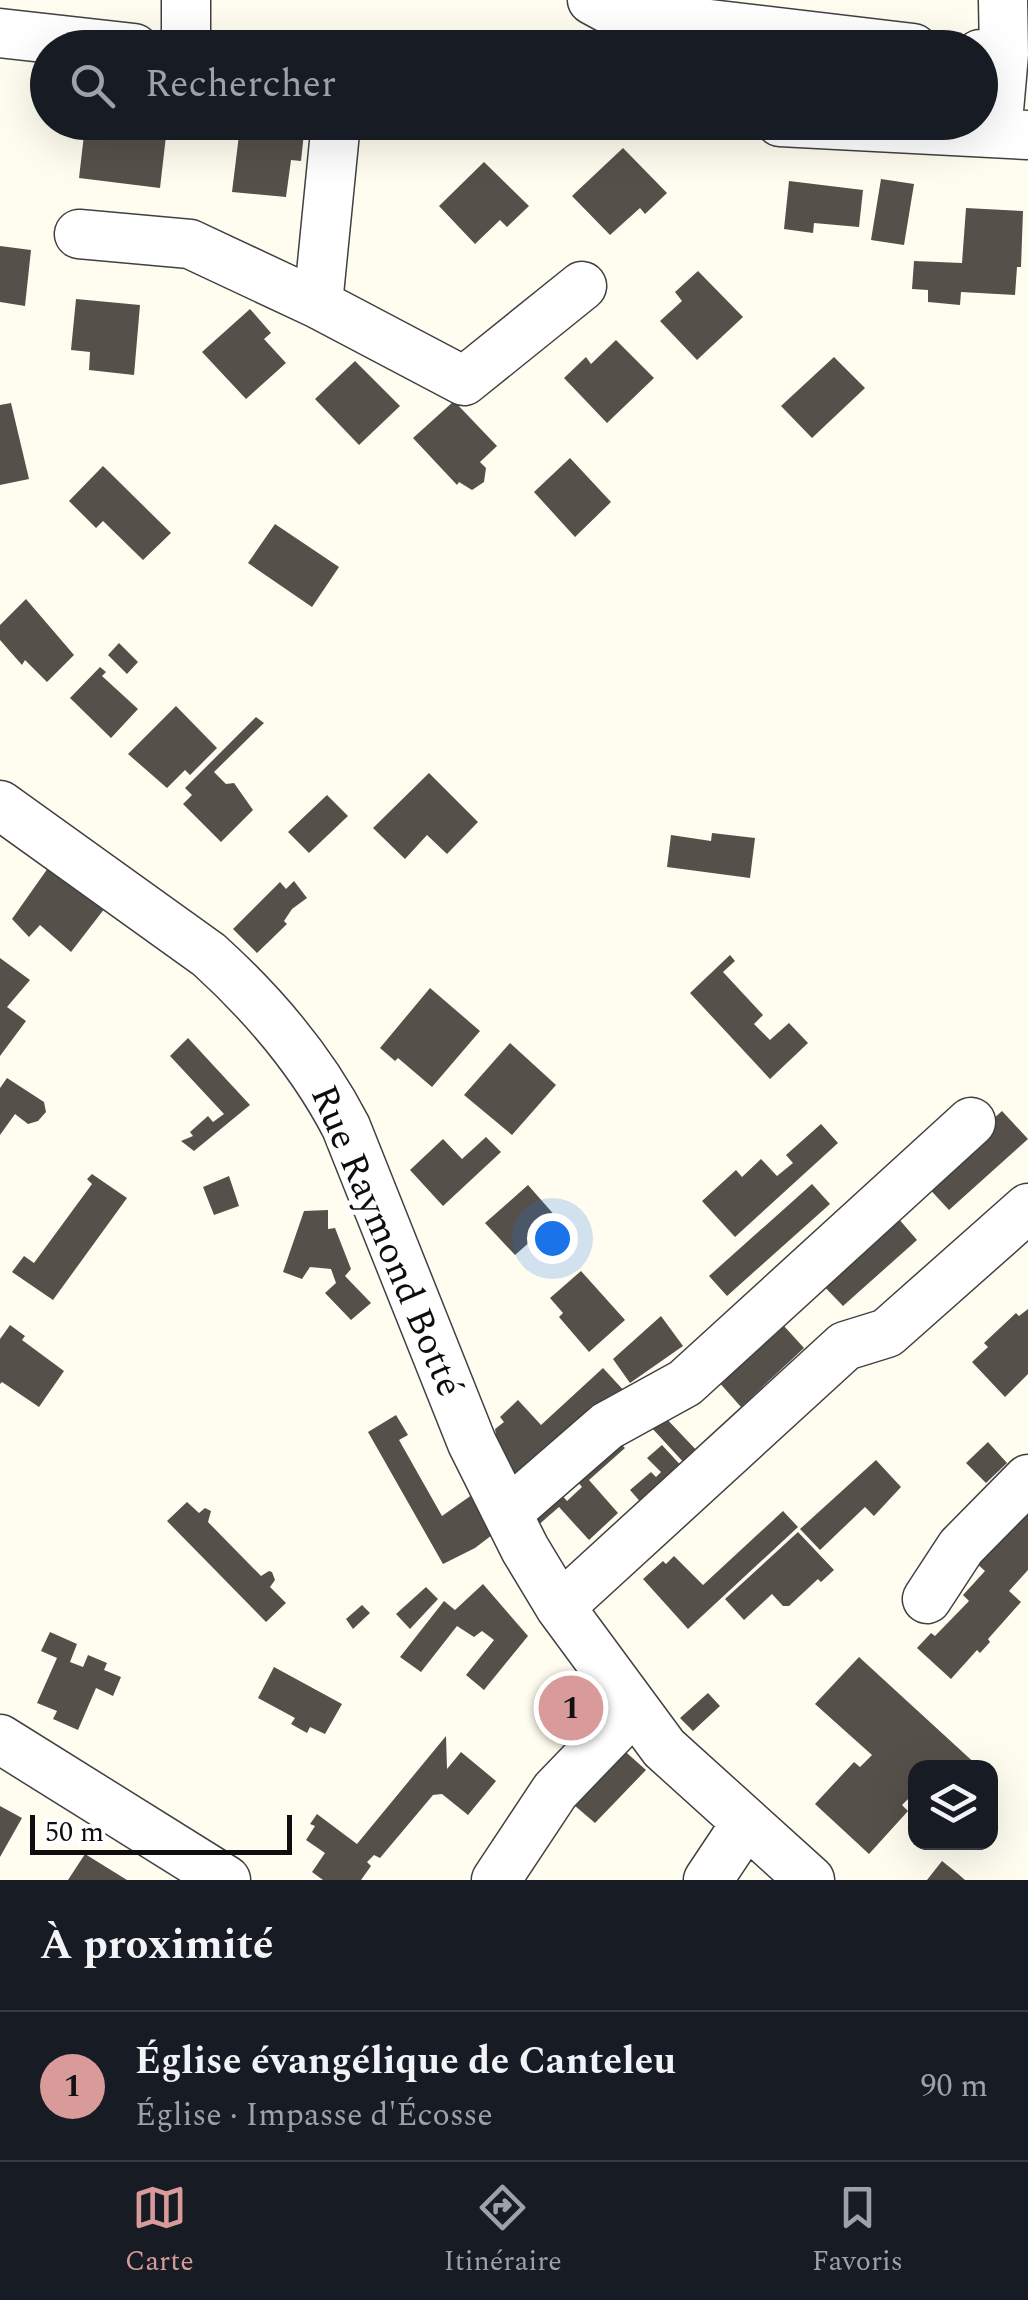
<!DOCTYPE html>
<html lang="fr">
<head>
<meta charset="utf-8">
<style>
	body { margin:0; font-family:Spectral,serif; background:#242831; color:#f1f3f6 }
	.controls { position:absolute; right:30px; bottom:30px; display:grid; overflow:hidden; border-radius:20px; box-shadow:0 10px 40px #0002 }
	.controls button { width:90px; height:90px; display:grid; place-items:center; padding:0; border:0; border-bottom:2px solid #363941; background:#171b24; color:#f1f3f6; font:50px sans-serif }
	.scale { position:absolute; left:30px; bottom:25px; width:262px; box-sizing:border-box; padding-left:10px; border:5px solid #0e0e0e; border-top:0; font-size:28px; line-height:35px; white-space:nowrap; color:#0e0e0e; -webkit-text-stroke:8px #fff; paint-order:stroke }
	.you { position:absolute; left:552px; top:1238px; width:35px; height:35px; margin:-25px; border:8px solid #fff; border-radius:50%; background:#1a73e8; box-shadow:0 0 0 15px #1a73e833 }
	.badge { display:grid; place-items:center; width:65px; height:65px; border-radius:50%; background:#d99a9a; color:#111; font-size:32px; font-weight:700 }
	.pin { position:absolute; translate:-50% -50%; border:5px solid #fff; box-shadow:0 2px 10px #0006 }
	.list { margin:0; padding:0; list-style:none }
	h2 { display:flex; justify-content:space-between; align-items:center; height:130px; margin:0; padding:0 40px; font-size:42px }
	h2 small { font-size:32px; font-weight:400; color:#9ea1a6 }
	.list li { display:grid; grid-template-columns:65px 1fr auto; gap:30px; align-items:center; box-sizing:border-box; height:150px; padding:0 40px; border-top:2px solid #363941 }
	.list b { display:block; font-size:38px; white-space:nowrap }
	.list p { margin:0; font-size:32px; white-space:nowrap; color:#9ea1a6 }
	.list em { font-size:32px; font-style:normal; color:#9ea1a6 }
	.icon { flex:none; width:55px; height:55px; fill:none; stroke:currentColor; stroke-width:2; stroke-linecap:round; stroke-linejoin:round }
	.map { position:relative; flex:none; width:1028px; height:1880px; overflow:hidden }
	.search { position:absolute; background:#171b24; box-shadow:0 10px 40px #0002; left:30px; right:30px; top:30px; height:110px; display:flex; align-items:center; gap:25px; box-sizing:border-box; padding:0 35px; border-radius:55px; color:#9ea1a6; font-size:38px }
	.sheet { height:280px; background:#171b24 }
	nav { display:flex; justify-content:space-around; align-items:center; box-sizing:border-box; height:140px; border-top:2px solid #363941; background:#171b24; font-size:28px; color:#9ea1a6 }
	nav a { display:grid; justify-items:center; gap:5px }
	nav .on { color:#d99a9a }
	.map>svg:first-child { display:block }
	.building { fill:#56504a }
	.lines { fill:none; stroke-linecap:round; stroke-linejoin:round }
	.minor-casing { stroke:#414141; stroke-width:51 }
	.minor { stroke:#fff; stroke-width:48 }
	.labels { text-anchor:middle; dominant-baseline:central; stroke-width:10; stroke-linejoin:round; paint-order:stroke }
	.street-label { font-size:38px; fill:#0e0e0e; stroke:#fff }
</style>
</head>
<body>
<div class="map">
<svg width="1028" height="1880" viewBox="0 0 1028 1880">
	<rect width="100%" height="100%" fill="#fffdef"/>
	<path class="building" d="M85,126l81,10 -6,52 -81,-10z
		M240,127l64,6 -3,28 -10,-1 -5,37 -54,-5z
		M623,148l44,45 -22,21 -5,-6 -30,27 -38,-39z
		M484,162l45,44 -22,21 -7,-7 -25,24 -36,-38z
		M881,179l33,5 -10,61 -33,-5z
		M789,181l74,9 -4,37 -45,-4 -1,10 -29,-4z
		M966,208l57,3 -2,56h-4l-2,28 -54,-3 -1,13 -32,-3v-12l-16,-1 2,-28 48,2z
		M0,246l31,4 -6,56 -25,-4z
		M698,271l45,46 -46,43 -37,-39 22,-20 -7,-9z
		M76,299l64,6 -6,70 -45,-5 1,-18 -19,-2z
		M250,309l21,24 -7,6 22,24 -40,36 -44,-47z
		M616,340l38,38 -47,45 -43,-45 22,-21 5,7z
		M834,357l31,31 -53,50 -31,-32z
		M355,361l45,45 -41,39 -44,-46z
		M454,401l43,45 -17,16 6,6 -2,14 -12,8 -13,-8 -2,3 -44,-47z
		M11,403l18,76 -29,6v-80z
		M570,458l41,44 -36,35 -41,-45z
		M103,466l68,67 -28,27 -40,-39 -7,7 -27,-27z
		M275,524l64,43 -27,40 -64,-44z
		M26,599l48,56 -27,27 -22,-22 -3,5 -22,-25v-15z
		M119,643l19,19 -11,12 -19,-19z
		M100,667l6,5 -4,4 36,33 -27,29 -41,-40z
		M176,706l41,42 -27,27 -5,-5 -18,18 -39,-34z
		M256,717l8,6 -50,49 12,12 8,-1 19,27 -32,32 -38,-38 9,-9 -7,-7z
		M429,773l49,49 -31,32 -20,-19 -22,24 -32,-31z
		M327,795l21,21 -39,37 -21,-21z
		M712,833l43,5 -5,40 -83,-11 4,-32 40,6z
		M48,868l57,40 -34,44 -31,-27 -11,12 -17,-18z
		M294,881l13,17 -15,11 -8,12 3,3 -30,29 -24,-24 47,-47 6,7z
		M730,955l5,6 -12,11 40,43 -9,9 16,16 19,-17 19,20 -38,36 -80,-86z
		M0,958l30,22 -23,27 19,14 -26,35z
		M430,988l50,43 -48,56 -34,-29 -3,3 -15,-13z
		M188,1038l62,67 -56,46 -13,-10 12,-5 -3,-4 18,-16 5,6 11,-8 -54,-58z
		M510,1043l46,42 -44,50 -48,-40z
		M7,1078l37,24 2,10 -8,9 -10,3 -13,-10 -15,21v-47z
		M1002,1111l26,28 -79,71 -26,-28z
		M821,1124l17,19 -103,94 -33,-36 34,-31 6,7 19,-18 16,17 16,-13 -7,-8z
		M486,1137l15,15 -58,54 -33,-36 33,-31 19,20z
		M92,1174l35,24 -74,102 -41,-28 12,-16 10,7 58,-79 -5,-5z
		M229,1176l10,30 -25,9 -11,-28z
		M812,1184l18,20 -103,92 -18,-20z
		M528,1185l29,33 -42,37 -30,-32z
		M328,1210v19l7,-1 16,41 -6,7 26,27 -20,17 -26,-27 11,-10 -5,-14 -21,-2 -8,12 -19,-7 21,-61z
		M891,1210l26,30 -74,66 -27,-28z
		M581,1271l44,49 -36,32 -30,-35 4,-4 -13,-15z
		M1028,1309v65l-23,23 -33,-35 16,-15 -4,-4 32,-30 3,3z
		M661,1316l22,30 -53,37 -17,-24z
		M764,1324l10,12 10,-10 20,22 -63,59 -31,-35z
		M10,1325l15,11 -3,4 42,31 -25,36 -37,-25 -2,2v-45z
		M603,1368l24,26 -103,95 -24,-27 -5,-33 9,-7 -4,-5 18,-17 23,25z
		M662,1414l38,40 -13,12 -37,-40z
		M396,1415l12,20 -9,5 43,76 34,-24 20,40 -21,16 -32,16 -75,-132z
		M615,1438l10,10 -36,32 29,33 -29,27 -30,-33 -23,20 -10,-17 28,-24 13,15 15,-14 -13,-15z
		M988,1442l19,21 -21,20 -20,-20z
		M662,1445l23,25 -41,36 -14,-16 21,-18 5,5 5,-5 -14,-14z
		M876,1460l25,27 -27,29 -9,-9 -45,43 -20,-21z
		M1028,1498v72l-19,21 12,11 -33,37 2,3 -10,11 -3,-3 -26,29 -34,-31 14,-15 4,3 34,-35 -6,-6 22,-24 -11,-10z
		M187,1502l12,11 6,-5 6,3 -3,11 53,54 8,-5 3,1 3,8 -5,7 16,16 -20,19 -99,-101z
		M783,1511l15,16 -110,102 -45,-50 20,-18 3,3 8,-8 29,29z
		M798,1532l36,38 -13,12 -3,-3 -29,27h-6l-11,-12 -28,26 -19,-21z
		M483,1584l45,52 -44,54 -18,-15 28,-35 -12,-9 -8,6 -17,-11 -36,46 -21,-15 44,-56 11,9z
		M426,1587l12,12 -28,30 -14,-15z
		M362,1605l8,8 -17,16 -7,-10z
		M50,1632l27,12 -7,18 13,5 5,-12 19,8 -3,7 17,7 -8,19 -17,-8 -18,42 -25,-11 4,-8 -20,-8 20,-45 -16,-7z
		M859,1657l121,111h-64v27l-2,-2 -12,12 6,6 -39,43 -54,-50 39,-42 6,5 12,-12 -57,-51z
		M274,1667l68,37 -17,30 -15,-7 -3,6 -16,-9 4,-6 -37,-20z
		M584,1677l16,23 -39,37 -19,-22z
		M708,1693l12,13 -27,25 -13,-13z
		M446,1736l1,33 14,-17 35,29 -28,34 -26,-21 -9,1 -53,63 -6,-3 -7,7 4,4 -10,14h-38l-11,-8 13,-19 -19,-13 9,-14 -5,-2 7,-10 40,30z
		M619,1746l27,24 -51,53 -28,-24z
		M0,1806l22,12 -22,39z
		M85,1854l42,26h-59z
		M942,1861l15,12 8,7h-38z"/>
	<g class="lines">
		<defs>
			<path id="minor" d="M186,0v48
				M592,0l24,13 297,35
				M0,33l134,15
				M980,54h24l-1,-54
				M780,122l248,13
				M997,133l7,-79
				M79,234l111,10 128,60 146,77 118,-95
				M318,304l18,-182
				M0,805l209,150c55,50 103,106 137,172l126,316 53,106 35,58 104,141 146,132
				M507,1513l100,-87 78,-43 286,-261
				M927,1599l34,-52 67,-68
				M560,1607l285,-261 42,-13 141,-125
				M0,1739l226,141
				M496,1880l59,-89 78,-81
				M708,1880l38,-57"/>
		</defs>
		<use href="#minor" class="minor-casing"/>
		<use href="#minor" class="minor"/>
	</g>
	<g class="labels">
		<g class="street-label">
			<text transform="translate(386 1241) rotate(67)">Rue Raymond Botté</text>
		</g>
	</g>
</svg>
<div class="controls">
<button><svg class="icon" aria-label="layers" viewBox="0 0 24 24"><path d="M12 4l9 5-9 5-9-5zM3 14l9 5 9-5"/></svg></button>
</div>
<div class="scale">50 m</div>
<div class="you"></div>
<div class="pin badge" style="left:571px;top:1708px">1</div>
<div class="search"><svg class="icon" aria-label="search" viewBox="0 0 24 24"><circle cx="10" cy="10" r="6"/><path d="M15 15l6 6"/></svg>Rechercher</div>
</div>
<section class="sheet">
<h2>À proximité<small></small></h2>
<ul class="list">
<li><span class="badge">1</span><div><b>Église évangélique de Canteleu</b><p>Église · Impasse d'Écosse</p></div><em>90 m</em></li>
</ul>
</section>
<nav>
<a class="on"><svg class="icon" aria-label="map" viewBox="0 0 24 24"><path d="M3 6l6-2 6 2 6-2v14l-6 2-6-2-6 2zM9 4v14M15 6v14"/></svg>Carte</a>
<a><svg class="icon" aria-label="directions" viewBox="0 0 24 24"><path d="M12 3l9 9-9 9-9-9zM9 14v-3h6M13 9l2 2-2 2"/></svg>Itinéraire</a>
<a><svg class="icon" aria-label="saved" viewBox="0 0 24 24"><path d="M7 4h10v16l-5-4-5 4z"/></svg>Favoris</a>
</nav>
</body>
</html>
